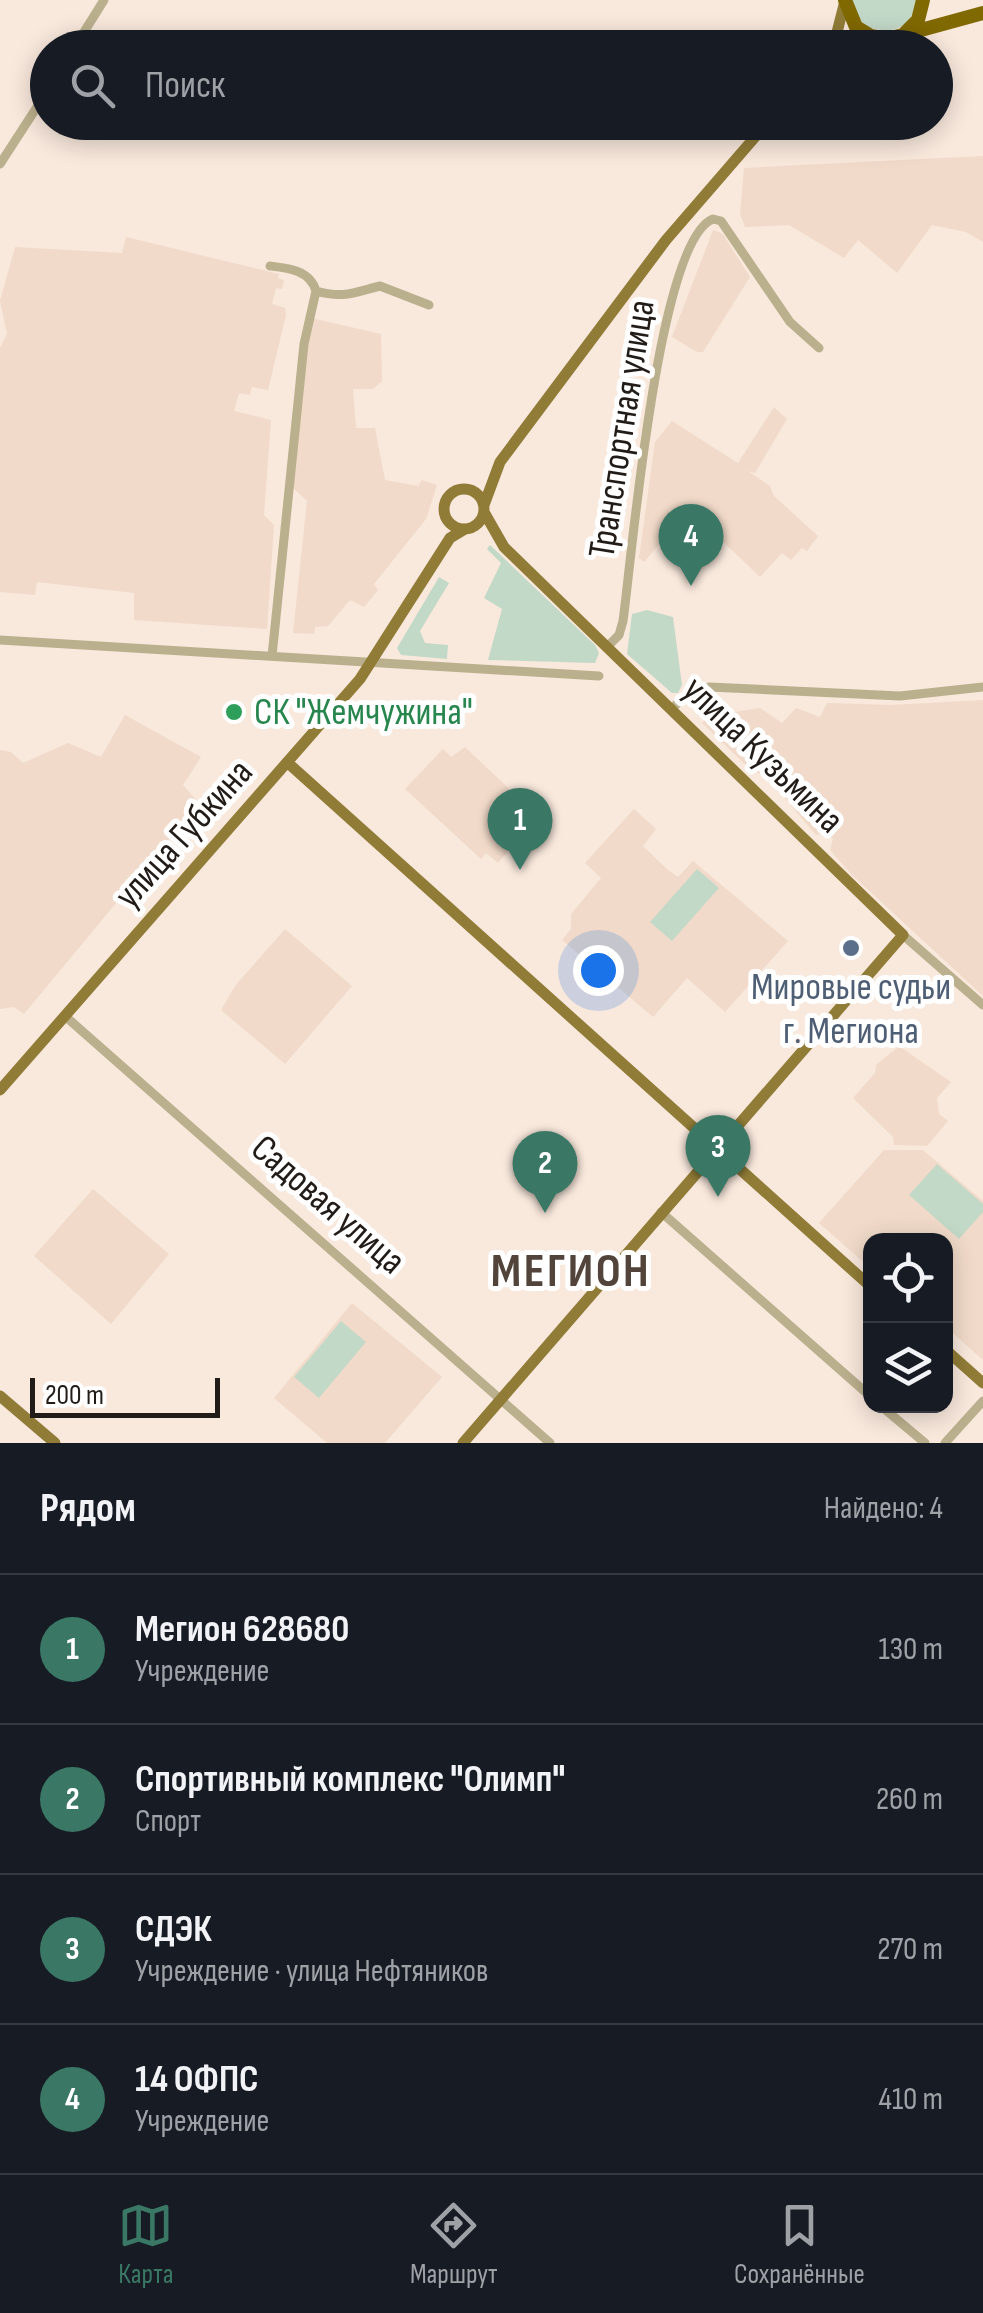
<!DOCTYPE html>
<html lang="ru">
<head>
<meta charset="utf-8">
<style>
	body { margin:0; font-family:"Sofia Sans Condensed",sans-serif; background:#242831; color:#f1f3f6 }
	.controls { position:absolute; right:30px; bottom:30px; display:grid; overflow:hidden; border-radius:20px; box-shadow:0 5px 25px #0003 }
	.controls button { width:90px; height:90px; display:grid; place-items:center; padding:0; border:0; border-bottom:2px solid #363941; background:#171b24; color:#f1f3f6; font:50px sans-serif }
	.scale { position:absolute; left:30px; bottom:25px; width:190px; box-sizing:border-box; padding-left:10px; border:5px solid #221c18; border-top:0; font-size:28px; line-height:35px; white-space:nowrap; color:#221c18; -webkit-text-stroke:8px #fff; paint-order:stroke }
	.you { position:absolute; left:598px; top:970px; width:35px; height:35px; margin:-25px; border:8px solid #fff; border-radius:50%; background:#1a73e8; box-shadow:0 0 0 15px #1a73e833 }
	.badge { display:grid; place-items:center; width:65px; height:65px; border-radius:50%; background:#3a7865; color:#fff; font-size:32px; font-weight:700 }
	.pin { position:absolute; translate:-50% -82px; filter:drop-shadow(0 2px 5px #0008) }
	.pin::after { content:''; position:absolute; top:52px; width:35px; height:30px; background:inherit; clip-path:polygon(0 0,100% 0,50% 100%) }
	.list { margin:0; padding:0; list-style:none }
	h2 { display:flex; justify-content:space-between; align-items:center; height:130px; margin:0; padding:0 40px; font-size:42px }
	h2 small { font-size:32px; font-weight:400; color:#9ea1a6 }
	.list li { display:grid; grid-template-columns:65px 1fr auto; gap:30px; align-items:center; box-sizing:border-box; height:150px; padding:0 40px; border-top:2px solid #363941 }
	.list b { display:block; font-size:38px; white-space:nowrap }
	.list p { margin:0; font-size:32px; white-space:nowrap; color:#9ea1a6 }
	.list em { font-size:32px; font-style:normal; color:#9ea1a6 }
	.icon { flex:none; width:55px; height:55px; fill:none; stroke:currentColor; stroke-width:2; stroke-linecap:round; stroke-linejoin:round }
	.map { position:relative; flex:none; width:983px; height:1443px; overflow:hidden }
	.search { position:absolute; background:#171b24; box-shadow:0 5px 25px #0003; left:30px; right:30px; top:30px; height:110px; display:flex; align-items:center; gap:25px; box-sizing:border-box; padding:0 35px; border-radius:55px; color:#9ea1a6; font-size:38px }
	.sheet { height:730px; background:#171b24 }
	nav { display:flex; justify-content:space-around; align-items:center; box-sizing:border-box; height:140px; border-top:2px solid #363941; background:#171b24; font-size:28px; color:#9ea1a6 }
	nav a { display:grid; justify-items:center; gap:5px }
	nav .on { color:#3a7865 }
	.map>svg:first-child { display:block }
	.built { fill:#f1dac9 }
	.green { fill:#c3d9c8 }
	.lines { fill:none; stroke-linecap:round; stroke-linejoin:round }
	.minor { stroke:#bbb08d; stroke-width:9 }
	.major { stroke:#917c37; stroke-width:11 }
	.highway { stroke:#816901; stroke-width:14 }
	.leisure-dot { fill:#2e9e5b; stroke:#fff; stroke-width:4 }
	.service-dot { fill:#5c6f8a; stroke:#fff; stroke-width:4 }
	.labels { text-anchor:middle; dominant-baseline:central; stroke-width:10; stroke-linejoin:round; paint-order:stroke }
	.street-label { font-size:38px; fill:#221c18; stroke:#fff }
	.leisure-label { font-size:38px; fill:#27864d; stroke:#fff; text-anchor:start }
	.service-label { font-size:38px; fill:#4e5e75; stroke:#fff }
	.district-label { font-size:48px; font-weight:bold; letter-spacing:2.5px; fill:#52443a; stroke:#fff }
</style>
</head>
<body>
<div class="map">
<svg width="983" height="1443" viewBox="0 0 983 1443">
	<rect width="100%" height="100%" fill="#f9e8dc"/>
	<path class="built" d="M983,156v86l-17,-10 -34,-7 -35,48 -39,-33 -14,18 -55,-33 -44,2 -5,-13 4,-46z
		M713,230l10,4 27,43 -47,75h-6l-25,-15z
		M126,237l153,37 -1,4 6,2 -2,9 -6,-1 -4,16 13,4 1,7 -18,75 -16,-3 -2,8 -11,-2 -5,18 37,9 -7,95 10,10 -7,104 -133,-9v-27l-97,-11 -2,13 -35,-3v-244l7,-14 -7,-33 15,-54 107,6z
		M311,318l70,16 1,47 -9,8h-20l3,39h19l10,52 33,6 4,-6 15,5 -11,34 -52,65 4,6 -14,17 -14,-7 -22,26 -13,1 -1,7 -21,-1 14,-132 -14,-13z
		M774,407l13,12 -32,54 -7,-2 22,15 4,10 44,40 -11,15 -5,-3 -11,12 -9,-7 -22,24 -71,-68 -45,53 -5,-4 16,-116 17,-21 66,42z
		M983,700v296l-132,-122 -21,-24 3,-11 -7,-7 -10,3 -51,-60 -12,-3 -51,-49 7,-7 51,-8 22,15 14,-15 24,9 7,-14 63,2z
		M125,715l76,42 -18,28 16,18 -175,211 -10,-7 -14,2v-259l11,2 12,11 45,-20 33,14z
		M465,747l73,69 -40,47 -12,-10 -5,6 -76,-70 38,-40 8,8z
		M634,809l22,20 -13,17 24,23 11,8 15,-16 95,80 -63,71 -38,-34 -34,39 -91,-77 9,-11v-15l30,-36 -16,-15z
		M285,929l67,57 -67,78 -64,-54 14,-24z
		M899,1046l52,36 -14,16 2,16 9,7 -21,25 -33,-1 -1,-8 -40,-39 22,-25 1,-8z
		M884,1150h39l60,51v159l-37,-33v-87h-76v28l-51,-45z
		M93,1189l76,65 -58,70 -77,-68z
		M352,1303l90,74 -57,66h-58l-53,-45z"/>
	<path class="green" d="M851,0h67c-7,31 -30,37 -57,24z
		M490,545l105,100 4,8 -4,10 -107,-3 14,-51 -18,-11 17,-35 -14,-14z
		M439,577l10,6 -29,48 5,12 23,2 -1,14 -46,-4 -4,-7z
		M647,610l26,7 9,68 -4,8h-6l-45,-39 5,-40z
		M697,869l22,19 -47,53 -22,-19z
		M937,1164l46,40v8l-24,27 -50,-44z
		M341,1321l25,21 -47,56 -25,-21z"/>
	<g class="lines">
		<path class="minor" d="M74,48l30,-48
			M0,164l48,-74
			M270,266c18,2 40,4 46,25 28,8 39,1 64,-5l49,19
			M0,640l599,36
			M608,646l11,-11 4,-14c9,-65 35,-381 90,-402l8,2 69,101 29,26
			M272,656l32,-312 12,-53
			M672,708l18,-15 19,-6 191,9 83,-9
			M903,935l80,70
			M65,1016l485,427
			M661,1212l209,184
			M881,1406l44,37
			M945,1443l38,-42"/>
		<path class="major" d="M833,48l12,-47
			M444 509a20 20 0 1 1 40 0a20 20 0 1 1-40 0Z
			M484,505l16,-43 166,-222 102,-118
			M288,763l582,523
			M0,1090l360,-411 90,-141 15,-9
			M946,1350l37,33
			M0,1396l55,47
			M463,1443l440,-508 -399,-388 -20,-35"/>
		<path class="highway" d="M845,0l11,27 15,9 17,3 95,-26
			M905,33l13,-13 5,-20"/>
	</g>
	<circle class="leisure-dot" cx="234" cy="712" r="10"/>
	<circle class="service-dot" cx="851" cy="948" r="10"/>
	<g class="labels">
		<g class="street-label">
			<text transform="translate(622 429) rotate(-81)">Транспортная улица</text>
			<text transform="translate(763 755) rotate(44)">улица Кузьмина</text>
			<text transform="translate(184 834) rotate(-48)">улица Губкина</text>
			<text transform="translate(328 1205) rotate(41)">Садовая улица</text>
		</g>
		<g class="leisure-label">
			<text x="254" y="712">СК "Жемчужина"</text>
		</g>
		<g class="service-label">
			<text x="851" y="987">Мировые судьи<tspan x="851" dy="44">г. Мегиона</tspan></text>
		</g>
		<g class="district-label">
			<text x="571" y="1271">МЕГИОН</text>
		</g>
	</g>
</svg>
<div class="controls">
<button><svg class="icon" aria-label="locate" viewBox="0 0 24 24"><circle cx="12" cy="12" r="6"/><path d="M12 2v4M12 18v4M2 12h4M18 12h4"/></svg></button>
<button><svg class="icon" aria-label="layers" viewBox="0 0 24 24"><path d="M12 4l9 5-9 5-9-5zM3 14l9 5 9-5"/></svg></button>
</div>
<div class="scale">200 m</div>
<div class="you"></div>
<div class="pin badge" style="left:520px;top:870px">1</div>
<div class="pin badge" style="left:545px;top:1213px">2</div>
<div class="pin badge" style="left:718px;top:1197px">3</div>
<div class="pin badge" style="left:691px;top:586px">4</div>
<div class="search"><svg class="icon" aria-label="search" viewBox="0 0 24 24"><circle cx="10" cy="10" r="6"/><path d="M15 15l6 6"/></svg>Поиск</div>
</div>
<section class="sheet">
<h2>Рядом<small>Найдено: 4</small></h2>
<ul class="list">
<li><span class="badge">1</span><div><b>Мегион 628680</b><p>Учреждение</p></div><em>130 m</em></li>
<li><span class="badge">2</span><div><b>Спортивный комплекс &quot;Олимп&quot;</b><p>Спорт</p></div><em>260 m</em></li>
<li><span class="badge">3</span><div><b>СДЭК</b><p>Учреждение · улица Нефтяников</p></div><em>270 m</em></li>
<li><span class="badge">4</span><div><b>14 ОФПС</b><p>Учреждение</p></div><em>410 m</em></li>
</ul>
</section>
<nav>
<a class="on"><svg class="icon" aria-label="map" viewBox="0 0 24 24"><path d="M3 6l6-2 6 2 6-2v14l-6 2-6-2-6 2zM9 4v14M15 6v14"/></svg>Карта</a>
<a><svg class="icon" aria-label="directions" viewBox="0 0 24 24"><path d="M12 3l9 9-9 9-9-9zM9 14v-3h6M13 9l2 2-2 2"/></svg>Маршрут</a>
<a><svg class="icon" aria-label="saved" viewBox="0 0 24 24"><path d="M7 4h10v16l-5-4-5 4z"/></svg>Сохранённые</a>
</nav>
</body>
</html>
